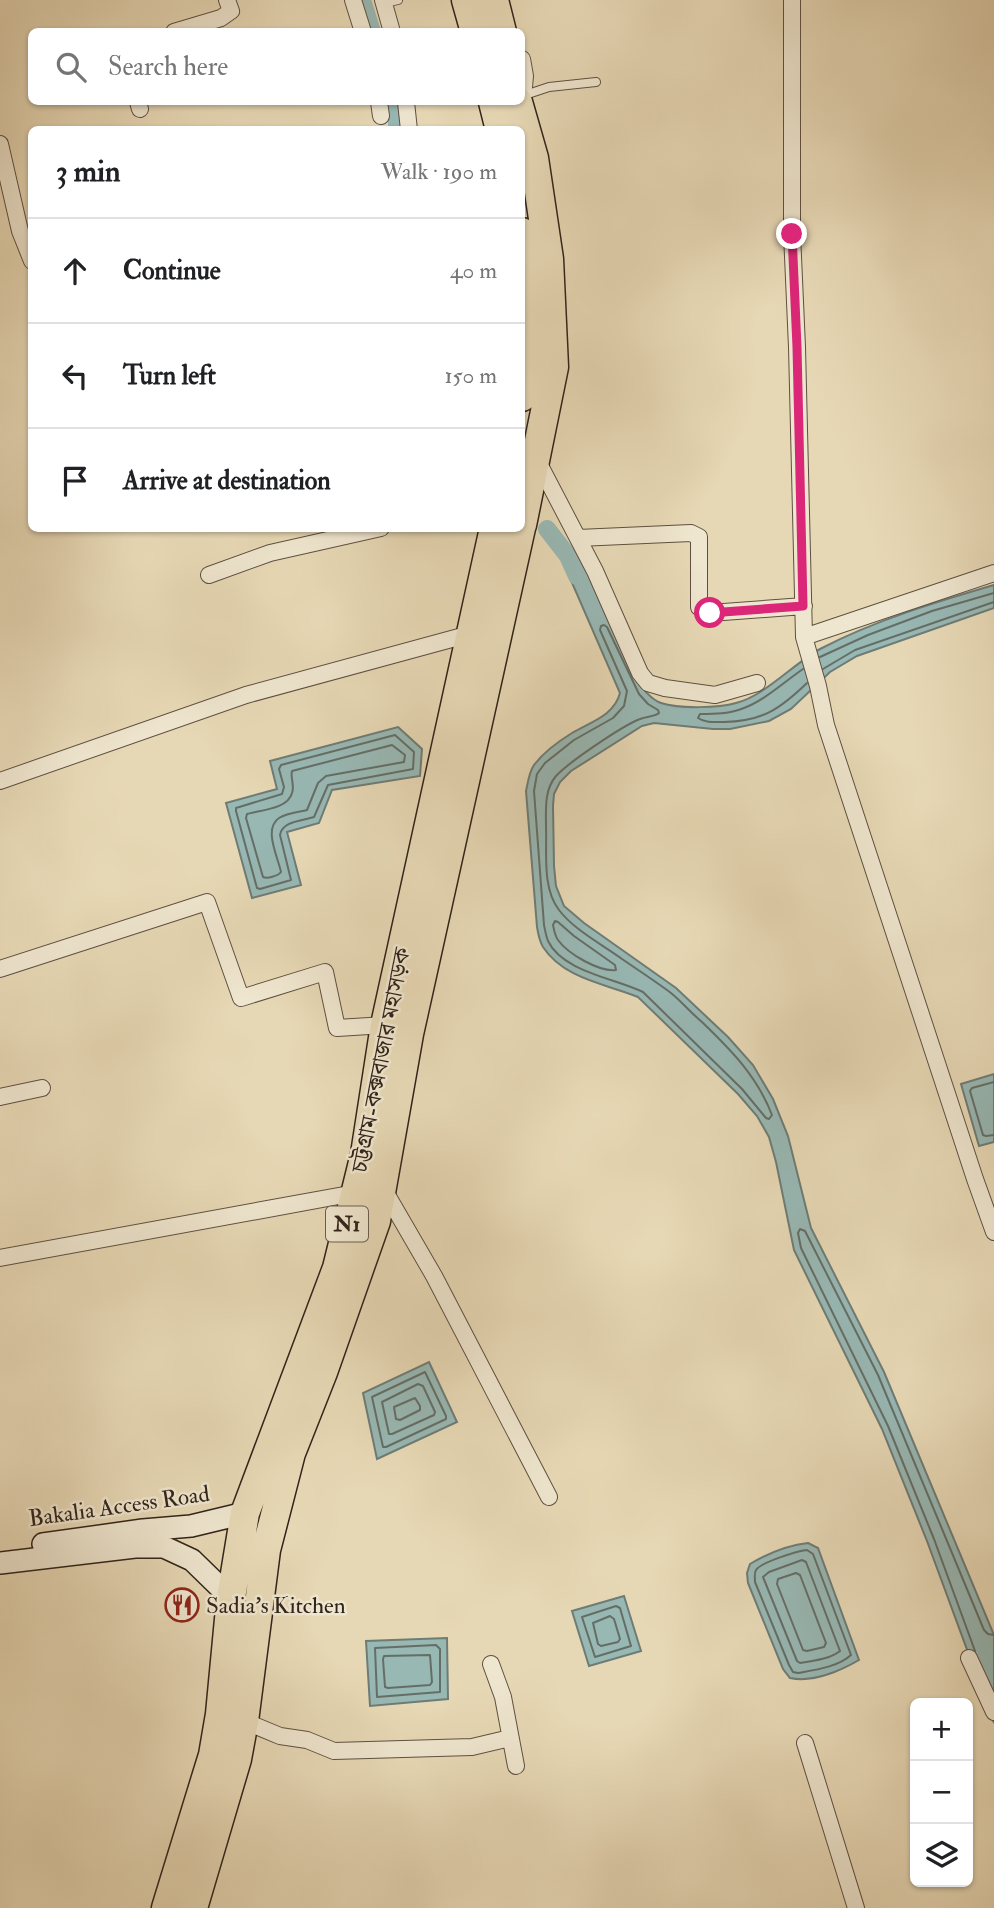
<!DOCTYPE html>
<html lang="en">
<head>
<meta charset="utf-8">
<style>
	body { margin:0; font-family:"IM FELL Double Pica","Noto Serif Bengali",serif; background:#f2f2f2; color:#202124 }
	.controls { position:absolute; right:21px; bottom:21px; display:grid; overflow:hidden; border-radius:10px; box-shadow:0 2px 5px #0004 }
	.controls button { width:63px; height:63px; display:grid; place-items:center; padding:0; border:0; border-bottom:2px solid #e0e0e0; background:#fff; color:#202124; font:35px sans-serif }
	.stop { position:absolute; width:21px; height:21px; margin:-16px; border:5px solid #db2777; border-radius:50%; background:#fff }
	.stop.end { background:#db2777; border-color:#fff; box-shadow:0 2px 7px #0008 }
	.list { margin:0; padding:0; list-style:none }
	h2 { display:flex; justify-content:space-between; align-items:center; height:91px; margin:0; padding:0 28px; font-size:30px }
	h2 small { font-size:23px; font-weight:400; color:#757577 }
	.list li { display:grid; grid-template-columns:46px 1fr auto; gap:21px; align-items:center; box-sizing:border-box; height:105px; padding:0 28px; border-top:2px solid #e0e0e0 }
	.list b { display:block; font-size:26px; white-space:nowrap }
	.list em { font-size:23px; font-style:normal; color:#757577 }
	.icon { flex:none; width:38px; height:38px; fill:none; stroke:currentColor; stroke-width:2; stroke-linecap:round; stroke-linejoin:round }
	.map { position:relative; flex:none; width:994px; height:1908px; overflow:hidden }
	.search { position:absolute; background:#fff; box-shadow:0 2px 5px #0004; left:28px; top:28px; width:497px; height:77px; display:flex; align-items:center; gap:18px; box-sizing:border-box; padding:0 24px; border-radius:10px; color:#757577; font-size:26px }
	.panel { position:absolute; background:#fff; box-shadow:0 2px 5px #0004; left:28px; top:126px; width:497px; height:406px; border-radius:10px }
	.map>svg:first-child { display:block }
	.water { fill:#98b8b4; stroke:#6e7c76; stroke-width:2 }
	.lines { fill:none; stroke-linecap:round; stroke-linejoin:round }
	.shore { stroke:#646e67; stroke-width:2 }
	.canal { stroke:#98b8b4; stroke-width:18 }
	.lane-casing { stroke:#5e5041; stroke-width:10 }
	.street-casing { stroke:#5e5041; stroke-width:18 }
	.secondary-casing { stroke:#30231a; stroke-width:24 }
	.highway-casing { stroke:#30231a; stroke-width:31 }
	.lane { stroke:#efe6cf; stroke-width:8 }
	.street { stroke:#efe6cf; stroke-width:16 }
	.secondary { stroke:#efe6cf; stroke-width:21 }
	.highway { stroke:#e7d8b5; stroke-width:28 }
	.route { stroke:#db2777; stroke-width:9 }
	.labels { text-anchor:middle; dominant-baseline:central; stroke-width:5; stroke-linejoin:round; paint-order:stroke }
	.shield { fill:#efe6cf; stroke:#695e50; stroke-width:2 }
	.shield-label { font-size:21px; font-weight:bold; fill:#30231a }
	.street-label { font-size:23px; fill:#30231a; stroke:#efe6cf }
	.poi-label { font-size:23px; fill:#30231a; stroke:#efe6cf; text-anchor:start }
</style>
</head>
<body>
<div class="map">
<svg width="994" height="1908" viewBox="0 0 994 1908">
	<rect width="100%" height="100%" fill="#e7d8b5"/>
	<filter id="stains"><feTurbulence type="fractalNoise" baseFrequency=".00286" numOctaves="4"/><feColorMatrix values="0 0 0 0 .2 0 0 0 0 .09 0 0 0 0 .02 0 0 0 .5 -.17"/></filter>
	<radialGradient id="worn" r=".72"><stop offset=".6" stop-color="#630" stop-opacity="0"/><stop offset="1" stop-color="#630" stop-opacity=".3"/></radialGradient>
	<path class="water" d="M568,556c12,0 15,7 21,17l56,118c5,5 9,10 16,12 18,6 58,5 75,0 29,-7 59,-41 86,-55 54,-28 114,-46 172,-63v23l-137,48 -27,16 -39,37 -22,12 -39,8h-17l-59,-6 -12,3 -71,45 -11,11 -6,12 -1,12 1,60 2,20 8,20 20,17 92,65 52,49 25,28 20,34 15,37 23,92 73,144 110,263v88l-67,-182 -45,-112 -88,-179 -18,-88 -7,-25 -12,-21 -19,-22 -100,-97c-32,-13 -74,-18 -95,-50 -3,-5 -5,-14 -6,-20l-11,-136c2,-9 3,-19 8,-26 9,-12 25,-24 38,-32 18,-11 42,-17 48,-40l-54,-124 -2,-6z
		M398,727l24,22 -2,27 -88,14 -13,33 -32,9 14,53 -49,13 -26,-95 51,-14 -7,-28z
		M994,1074v68l-15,4 -18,-62z
		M429,1362l28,60 -80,37 -14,-66z
		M808,1543l10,5 41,112c-19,11 -47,23 -69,18l-7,-9 -35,-86 -1,-10 3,-9c17,-10 39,-19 58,-21z
		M624,1596l17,55 -52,15 -17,-55z
		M447,1638l1,61 -78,7 -4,-65z"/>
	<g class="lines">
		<path class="shore" d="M604,625l3,2 32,67 9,10 10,6 1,3c-5,4 -12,3 -19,6 -18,7 -71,43 -84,57 -12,14 -10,34 -10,51 1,26 -4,61 13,83 15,20 44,35 63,49 16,11 33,22 49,34 11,9 20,20 31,29 29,28 55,54 70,93l-3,4 -3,-1 -24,-29 -99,-97c-28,-14 -80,-20 -95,-51 -2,-5 -3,-11 -4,-16l-10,-134 3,-17 8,-11 29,-23 39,-22 11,-12 3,-15 -27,-61 1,-4z
			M820,657l48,-22 64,-24 62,-18
			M803,669c-19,13 -38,31 -59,39 -14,6 -30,6 -44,6l-2,4c7,5 17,4 26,4 39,-1 56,-13 83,-39
			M823,669l32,-19 139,-48
			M395,735l19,17 -1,17 -85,16 -14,32c-12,4 -32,4 -34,18l11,45 -31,9 -3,-1 -21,-77v-3l46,-14 2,-7 -5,-18 2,-4z
			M392,745l13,10 -1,7 -78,14 -8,7 -11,27c-8,2 -20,3 -28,8 -16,11 -1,39 2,54 -3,4 -14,7 -18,5l-17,-59 1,-4c14,-4 41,-5 45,-21 3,-8 -2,-15 0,-22z
			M555,921l3,1 16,14 41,29 1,5c-17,2 -48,-16 -58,-30 -3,-4 -4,-10 -5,-15z
			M994,1082l-22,6 -2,3 13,44 3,1 8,-1
			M425,1372l21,44v3l-60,28h-3l-11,-50z
			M418,1384l5,2 12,26 -1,3 -42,19h-3l-7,-32z
			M415,1398l5,8v4l-20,10 -4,-1 -2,-12z
			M807,1550l6,4 38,101c-13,12 -36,15 -53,18l-5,-1 -4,-7 -34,-83c0,-4 -1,-9 1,-12 5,-8 42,-19 51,-20z
			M802,1560l4,2 34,89c-10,8 -27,10 -40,12l-3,-2 -34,-84 6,-5z
			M796,1573l4,2 26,68 -2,4 -17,4 -4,-1 -26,-66 1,-5z
			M616,1606l4,2 11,38 -36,11 -13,-40z
			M610,1616l4,3 6,20 -2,3 -17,4 -3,-2 -5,-21z
			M436,1645l4,4v43l-63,5 -2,-49z
			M975,1651l-41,-112 -46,-113 -87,-178 -3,-15 2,-4 5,2 73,144 106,255 4,4 6,1
			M430,1655l2,27 -2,3 -42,3 -3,-1 -2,-28 1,-3z"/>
		<path class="canal" d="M362,0l10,32
			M395,102l2,7v21
			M547,529l21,27 9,20"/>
		<defs>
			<path id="lane" d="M385,3l13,-3
				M522,96l27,-9 47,-5"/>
			<path id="street" d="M353,0l10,32
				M383,0l9,32
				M792,0v234l5,113 7,290 14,49 8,39 149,454 19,53
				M174,32l47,-14 10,-7 -4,-11
				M522,59l3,17 -1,11 -2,1
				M138,102l2,7
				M379,102l2,14
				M406,102l3,28
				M0,144l20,87 12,30
				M537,460l58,111 45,102 8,10 17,5 50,7 42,-12
				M578,538l113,-5 8,4v70l11,6 94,-7
				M209,575l61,-22 111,-25
				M804,637l190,-64
				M0,781l246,-86 224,-61
				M0,969l207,-67 34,96 84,-26 12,56 48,-3
				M0,1097l42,-9
				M383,1188l51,88 115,221
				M0,1258l355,-65
				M969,1658l25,54
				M491,1664l12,33 13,69
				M244,1721l36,15 27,4 27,11 138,-4 38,-9
				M805,1743l51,165"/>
			<path id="secondary" d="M43,1544l100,-14 48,-4 54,-13
				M0,1563l135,-16h29l28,13 39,38"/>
			<path id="highway" d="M466,0l9,32
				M494,0l8,32
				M493,102l7,28
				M518,102l16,56 15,101 5,108 -32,158
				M522,232l5,30 1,92 -6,43
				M166,1908l47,-153 7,-41 11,-116 14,-85 92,-245 28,-114 20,-129 109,-497
				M193,1908l44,-149 7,-38 22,-171 25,-97 32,-81 53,-151 33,-187 112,-506"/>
		</defs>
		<use href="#lane" class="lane-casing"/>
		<use href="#street" class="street-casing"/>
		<use href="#secondary" class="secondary-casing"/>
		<use href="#highway" class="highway-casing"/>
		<use href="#lane" class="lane"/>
		<use href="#street" class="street"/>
		<use href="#secondary" class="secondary"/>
		<use href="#highway" class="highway"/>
	</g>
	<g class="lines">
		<path class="route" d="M710,613l93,-7 -6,-259 -5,-113"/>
	</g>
	<defs>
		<symbol id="restaurant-ring" viewBox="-11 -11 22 22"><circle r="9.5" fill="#efe6cf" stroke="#8f2418" stroke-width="1.5"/><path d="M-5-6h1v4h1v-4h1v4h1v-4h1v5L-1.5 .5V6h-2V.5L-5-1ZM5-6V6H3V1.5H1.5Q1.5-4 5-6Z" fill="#8f2418"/></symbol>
	</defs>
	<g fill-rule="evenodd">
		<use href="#restaurant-ring" x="163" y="1586" width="38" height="38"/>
	</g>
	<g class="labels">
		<rect class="shield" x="326" y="1206.5" width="42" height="35" rx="5"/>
		<g class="shield-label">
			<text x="347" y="1224">N1</text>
		</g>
		<g class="street-label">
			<text transform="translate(381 1060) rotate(-79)">চট্টগ্রাম-কক্সবাজার মহাসড়ক</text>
			<text transform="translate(119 1506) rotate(-8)">Bakalia Access Road</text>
		</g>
		<g class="poi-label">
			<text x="206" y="1605">Sadia's Kitchen</text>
		</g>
	</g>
	<rect width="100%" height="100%" filter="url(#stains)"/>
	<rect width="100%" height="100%" fill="url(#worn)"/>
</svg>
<div class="controls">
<button>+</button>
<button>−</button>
<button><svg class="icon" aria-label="layers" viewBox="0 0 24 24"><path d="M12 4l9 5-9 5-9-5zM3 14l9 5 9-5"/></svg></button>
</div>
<div class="stop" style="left:710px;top:613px"></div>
<div class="stop end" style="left:792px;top:234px"></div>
<div class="search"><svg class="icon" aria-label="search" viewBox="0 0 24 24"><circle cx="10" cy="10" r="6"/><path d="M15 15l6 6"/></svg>Search here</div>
<section class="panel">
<h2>3 min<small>Walk · 190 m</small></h2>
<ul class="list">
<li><svg class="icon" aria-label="ahead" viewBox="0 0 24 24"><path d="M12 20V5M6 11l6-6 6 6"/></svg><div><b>Continue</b></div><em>40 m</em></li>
<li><svg class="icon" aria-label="left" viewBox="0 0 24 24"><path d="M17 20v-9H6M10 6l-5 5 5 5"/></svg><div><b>Turn left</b></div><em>150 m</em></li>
<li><svg class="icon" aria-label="arrive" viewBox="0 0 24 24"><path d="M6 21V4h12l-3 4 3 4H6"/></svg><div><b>Arrive at destination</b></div></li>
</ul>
</section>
</div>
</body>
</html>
